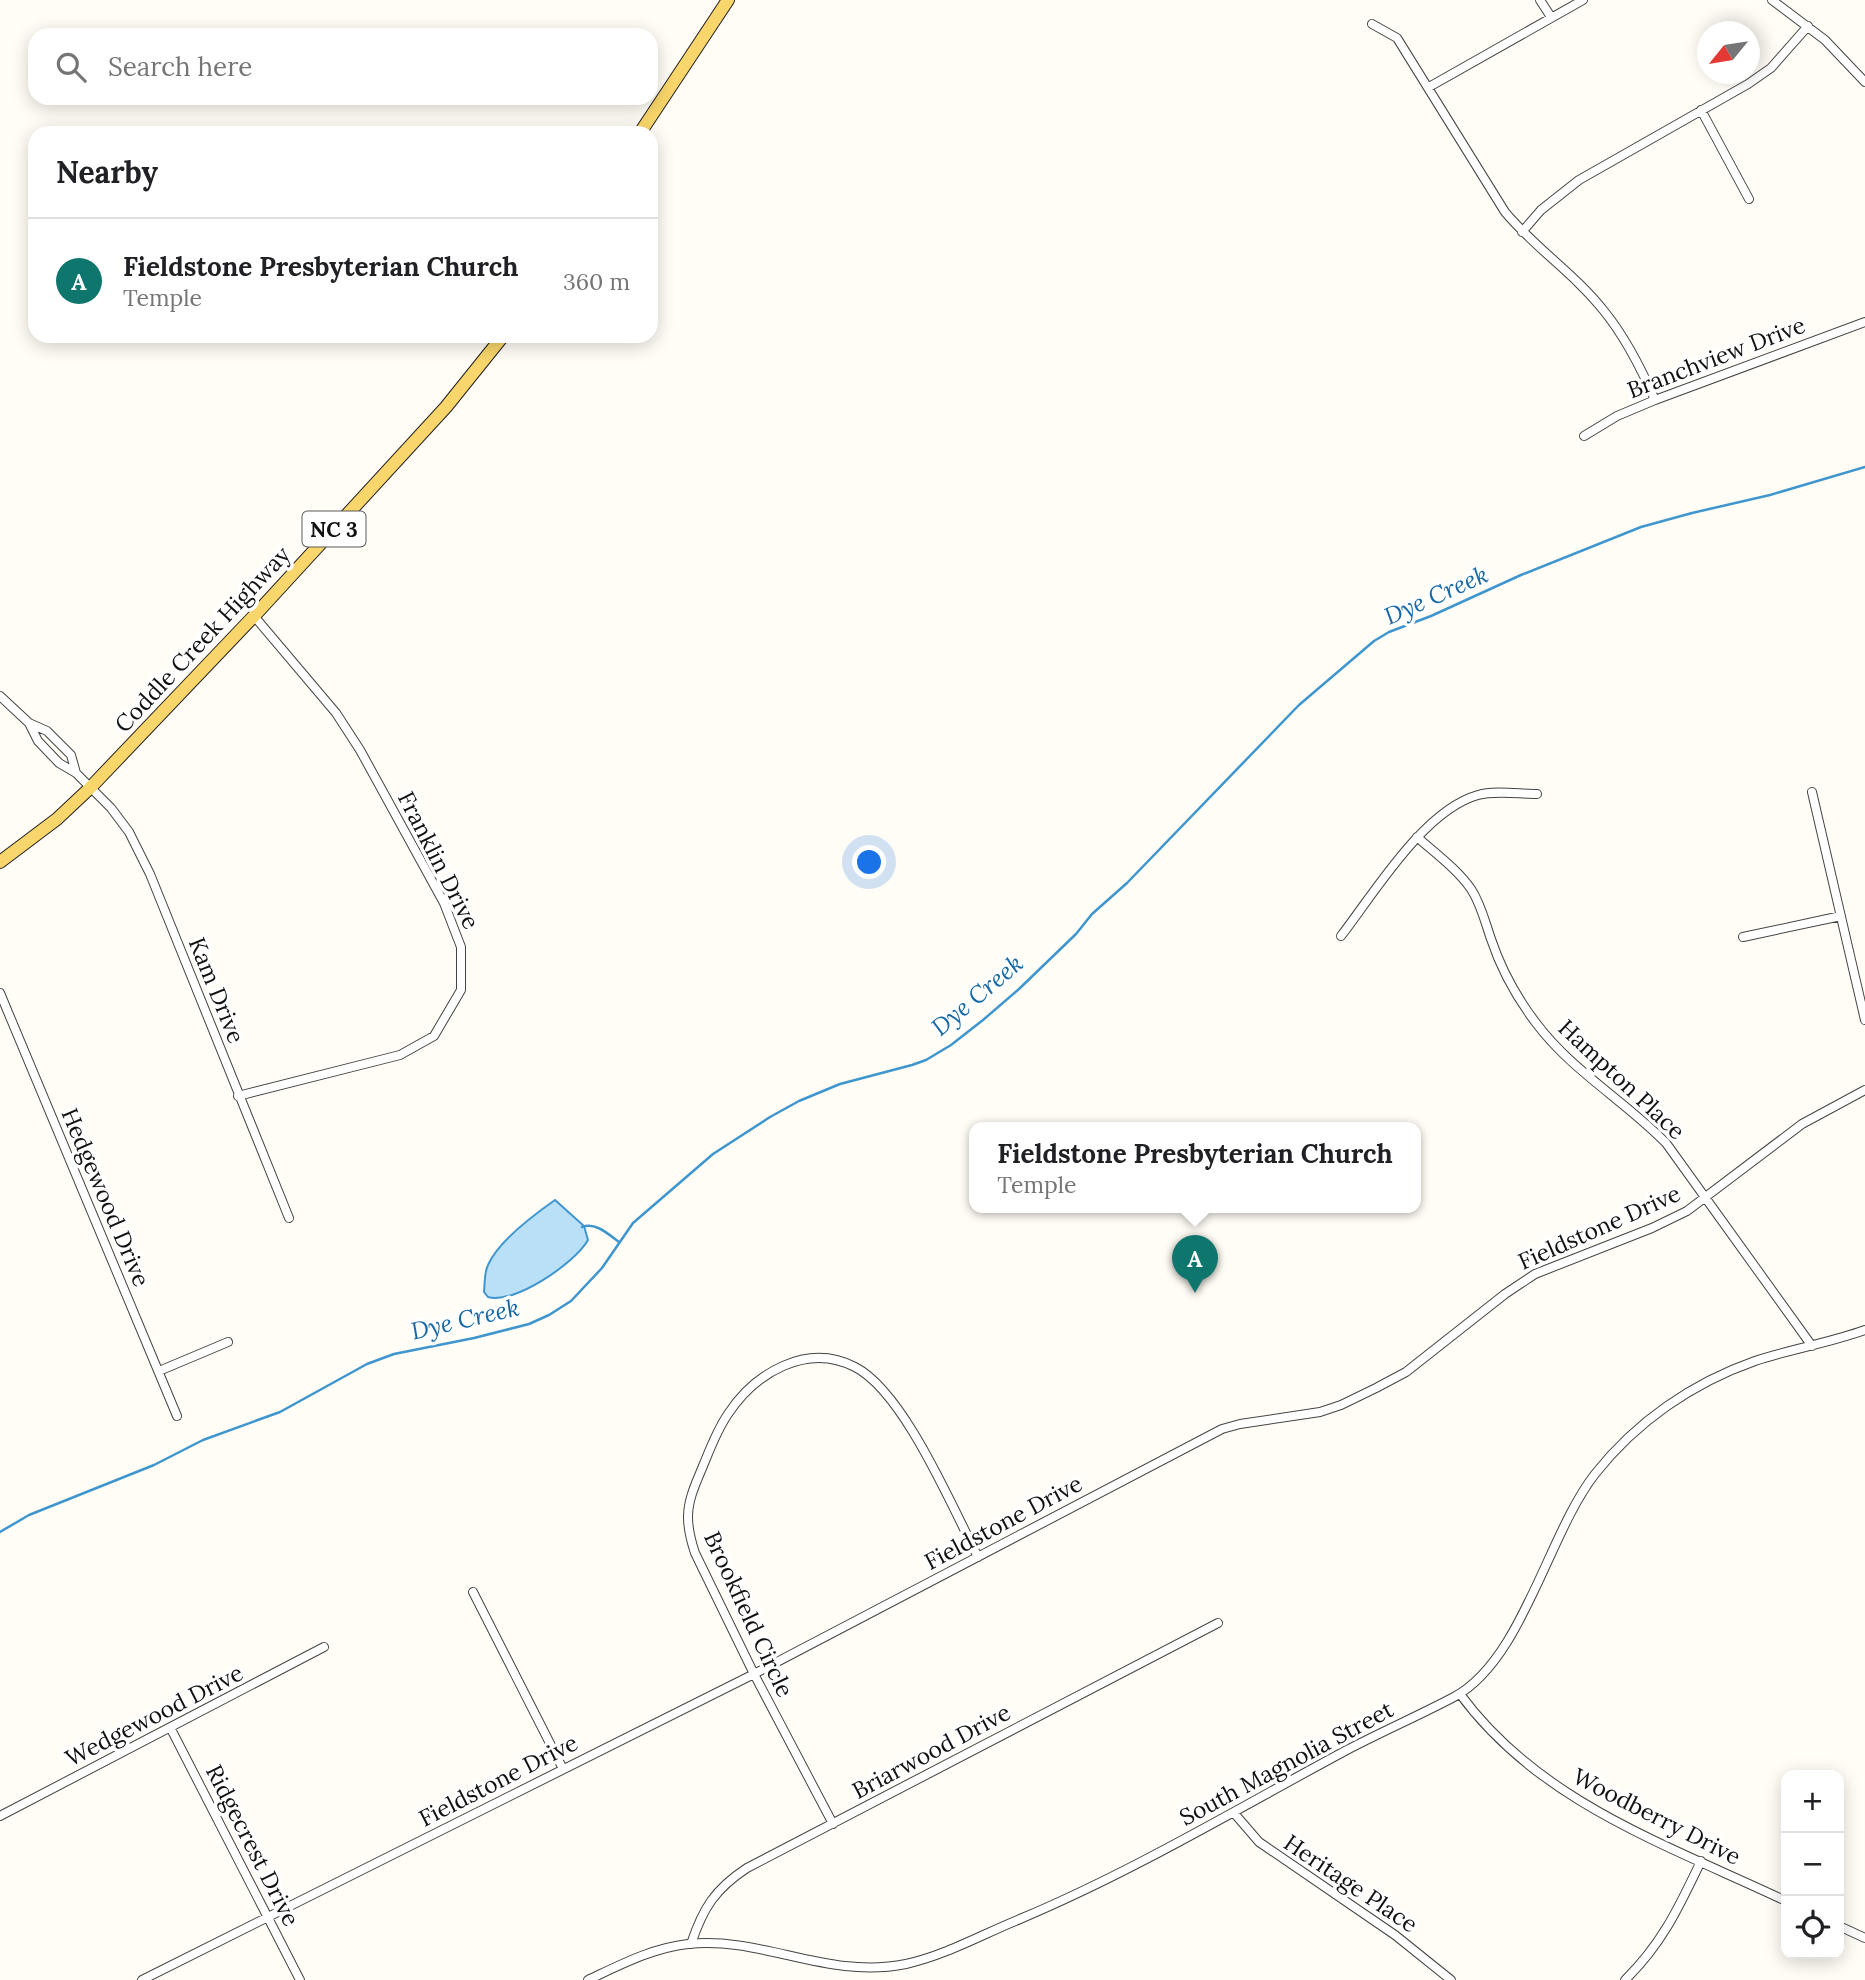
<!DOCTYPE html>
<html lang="en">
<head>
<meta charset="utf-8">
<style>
	body { margin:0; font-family:Lora,serif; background:#f2f2f2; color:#202124 }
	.controls { position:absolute; right:21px; bottom:21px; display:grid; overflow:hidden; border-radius:14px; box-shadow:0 4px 18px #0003 }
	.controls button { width:63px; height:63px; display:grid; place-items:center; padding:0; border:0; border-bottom:2px solid #e0e0e0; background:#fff; color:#202124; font:35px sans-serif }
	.compass { position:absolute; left:1697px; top:21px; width:63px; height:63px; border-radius:50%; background:#fff; box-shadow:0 4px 18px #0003; rotate:240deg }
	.you { position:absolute; left:870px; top:863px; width:24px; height:24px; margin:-18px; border:5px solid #fff; border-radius:50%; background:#1a73e8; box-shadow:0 0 0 10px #1a73e833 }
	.badge { display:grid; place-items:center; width:46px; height:46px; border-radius:50%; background:#0f766e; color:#fff; font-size:23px; font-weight:700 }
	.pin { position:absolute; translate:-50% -58px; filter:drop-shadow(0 2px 4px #0008) }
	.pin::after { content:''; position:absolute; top:37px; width:24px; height:21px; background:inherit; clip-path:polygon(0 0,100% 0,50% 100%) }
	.popup { position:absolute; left:969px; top:1122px; width:452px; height:91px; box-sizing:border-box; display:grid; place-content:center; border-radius:14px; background:#fff; filter:drop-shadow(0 2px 5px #0005); font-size:23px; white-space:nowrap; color:#757577 }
	.popup b { font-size:26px; color:#202124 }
	.popup::after { content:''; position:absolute; left:50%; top:100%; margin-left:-14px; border:14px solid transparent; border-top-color:#fff }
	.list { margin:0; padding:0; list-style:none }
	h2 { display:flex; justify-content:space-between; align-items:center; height:91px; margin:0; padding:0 28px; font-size:30px }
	h2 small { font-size:23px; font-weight:400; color:#757577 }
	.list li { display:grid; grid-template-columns:46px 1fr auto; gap:21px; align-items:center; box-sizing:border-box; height:126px; padding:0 28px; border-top:2px solid #e0e0e0 }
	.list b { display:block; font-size:26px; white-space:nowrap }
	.list p { margin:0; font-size:23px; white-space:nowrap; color:#757577 }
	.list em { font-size:23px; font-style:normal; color:#757577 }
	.icon { flex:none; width:38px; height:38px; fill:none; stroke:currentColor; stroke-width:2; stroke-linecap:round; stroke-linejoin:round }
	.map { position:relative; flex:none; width:1865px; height:1980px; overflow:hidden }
	.search { position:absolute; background:#fff; box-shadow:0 4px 18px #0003; left:28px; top:28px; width:630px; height:77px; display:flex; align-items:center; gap:18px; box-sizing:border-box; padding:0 24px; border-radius:21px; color:#757577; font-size:26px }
	.panel { position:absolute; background:#fff; box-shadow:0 4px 18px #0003; left:28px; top:126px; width:630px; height:217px; border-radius:21px }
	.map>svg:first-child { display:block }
	.water { fill:#b9e0f7; stroke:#3f96cf; stroke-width:2 }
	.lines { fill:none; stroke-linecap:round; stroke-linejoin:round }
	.stream { stroke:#3f96cf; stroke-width:2.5 }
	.minor-casing { stroke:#444; stroke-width:10 }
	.primary-casing { stroke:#222; stroke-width:14 }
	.minor { stroke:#fff; stroke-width:8 }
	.primary { stroke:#f9d66b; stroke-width:12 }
	.labels { text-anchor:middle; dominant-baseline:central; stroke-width:7; stroke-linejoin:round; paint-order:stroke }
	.shield { fill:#fff; stroke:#585858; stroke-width:2 }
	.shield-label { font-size:21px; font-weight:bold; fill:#111 }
	.street-label { font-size:23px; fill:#111; stroke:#fff }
	.water-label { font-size:24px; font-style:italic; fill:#1768a6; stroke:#fff }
</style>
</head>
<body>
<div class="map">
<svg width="1865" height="1980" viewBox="0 0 1865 1980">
	<rect width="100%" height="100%" fill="#fffdf5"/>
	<path class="water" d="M555,1200l29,26 4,14c-13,23 -74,65 -100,57l-4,-5c1,-9 0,-19 4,-27 10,-23 47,-51 67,-65z"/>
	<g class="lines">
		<path class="stream" d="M582,1227c14,-5 26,7 37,15
			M0,1532l29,-17 125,-50 49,-25 77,-28 87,-48 27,-10 80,-16 55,-14 20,-9 22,-14 31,-33 31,-45 80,-69 57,-37 29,-16 41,-17 72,-19 14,-5 25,-15 32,-25 36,-31 57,-55 16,-20 35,-31 172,-178 75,-64 15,-9 42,-16 90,-41 120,-48 51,-14 78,-18 95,-28"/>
		<defs>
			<path id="minor" d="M1540,0l11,17
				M1772,0l53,40 40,42
				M1372,24l25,14 108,174c30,36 70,62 99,99 22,27 37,57 51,89
				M1429,87l154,-87
				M1701,110l48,89
				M1522,232l19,-22 38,-30 169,-96 23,-16 37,-42
				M1584,436l33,-20 38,-16 210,-78
				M0,696l29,27 18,8 24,24 5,18
				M29,723l9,18 21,22 17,10 35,35 18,24 21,42 139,344
				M1812,792l53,228
				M1417,837c18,16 40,32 54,52 10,15 14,33 20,50 10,30 26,59 45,84 36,48 88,77 130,120l146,203
				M1341,936c34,-44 83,-126 137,-141 17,-5 41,-1 59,-1
				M1743,937l98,-21
				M0,993l177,423
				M238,1096l162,-41 34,-19 27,-46v-43l-17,-44 -84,-153 -24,-37 -82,-97
				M159,1371l69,-29
				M473,1592l90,177
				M1460,1694c80,109 208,151 326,207
				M171,1729l129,251
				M1234,1813l25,29 136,93 56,45
				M0,1816l324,-169
				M833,1824l-79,-150 -59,-121c-4,-12 -7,-23 -7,-36 0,-18 8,-34 15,-51 7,-17 14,-36 25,-52 27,-41 79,-72 127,-47 49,25 97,140 123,190
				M1839,1926l26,12
				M691,1944c12,-36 24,-55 56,-76l471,-245
				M142,1980l612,-306 468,-245 18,-5 80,-12 21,-7 35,-17 30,-16 99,-78 30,-20 117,-46 35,-17 115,-87 63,-34
				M588,1980c32,-15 64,-32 100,-36 75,-8 139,36 218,20 40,-9 77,-30 114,-45 112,-47 217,-110 325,-168 36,-19 73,-35 109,-54 68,-36 94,-163 141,-223 41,-52 97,-91 160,-113 36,-12 74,-18 110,-31
				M1625,1980c37,-36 54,-73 76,-119"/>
			<path id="primary" d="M640,133l88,-133
				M0,862l57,-43 33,-31 164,-172 192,-209 57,-71"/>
		</defs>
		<use href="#minor" class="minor-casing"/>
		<use href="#primary" class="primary-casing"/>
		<use href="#minor" class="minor"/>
		<use href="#primary" class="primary"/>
	</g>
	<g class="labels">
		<rect class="shield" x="302.5" y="511.5" width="63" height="35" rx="5"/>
		<g class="shield-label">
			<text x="334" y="529">NC 3</text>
		</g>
		<g class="street-label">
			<text transform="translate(1716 357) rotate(-21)">Branchview Drive</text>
			<text transform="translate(202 639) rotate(-47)">Coddle Creek Highway</text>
			<text transform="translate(439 860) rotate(63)">Franklin Drive</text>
			<text transform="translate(217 990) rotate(68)">Kam Drive</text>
			<text transform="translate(1622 1079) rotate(43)">Hampton Place</text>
			<text transform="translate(106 1197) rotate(67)">Hedgewood Drive</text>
			<text transform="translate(1599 1227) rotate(-24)">Fieldstone Drive</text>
			<text transform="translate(1003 1522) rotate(-28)">Fieldstone Drive</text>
			<text transform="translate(749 1614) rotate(65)">Brookfield Circle</text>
			<text transform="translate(154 1715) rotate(-27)">Wedgewood Drive</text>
			<text transform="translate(931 1751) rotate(-28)">Briarwood Drive</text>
			<text transform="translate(1286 1763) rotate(-28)">South Magnolia Street</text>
			<text transform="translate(498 1780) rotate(-27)">Fieldstone Drive</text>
			<text transform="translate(1657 1816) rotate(27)">Woodberry Drive</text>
			<text transform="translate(253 1845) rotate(63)">Ridgecrest Drive</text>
			<text transform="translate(1351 1883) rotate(34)">Heritage Place</text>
		</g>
		<g class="water-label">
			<text transform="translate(1436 595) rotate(-24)">Dye Creek</text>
			<text transform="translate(977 995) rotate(-40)">Dye Creek</text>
			<text transform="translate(465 1319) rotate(-13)">Dye Creek</text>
		</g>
	</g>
</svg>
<div class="controls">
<button>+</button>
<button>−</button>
<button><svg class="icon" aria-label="locate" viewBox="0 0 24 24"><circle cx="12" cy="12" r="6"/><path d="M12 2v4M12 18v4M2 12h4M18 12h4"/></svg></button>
</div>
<svg class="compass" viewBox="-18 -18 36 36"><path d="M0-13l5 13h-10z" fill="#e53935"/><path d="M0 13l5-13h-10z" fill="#757577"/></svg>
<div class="you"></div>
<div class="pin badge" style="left:1195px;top:1293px">A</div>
<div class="popup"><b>Fieldstone Presbyterian Church</b>Temple</div>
<div class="search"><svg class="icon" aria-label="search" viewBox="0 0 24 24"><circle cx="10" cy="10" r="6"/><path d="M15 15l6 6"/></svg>Search here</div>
<section class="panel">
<h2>Nearby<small></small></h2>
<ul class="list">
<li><span class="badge">A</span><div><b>Fieldstone Presbyterian Church</b><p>Temple</p></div><em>360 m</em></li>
</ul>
</section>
</div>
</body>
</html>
